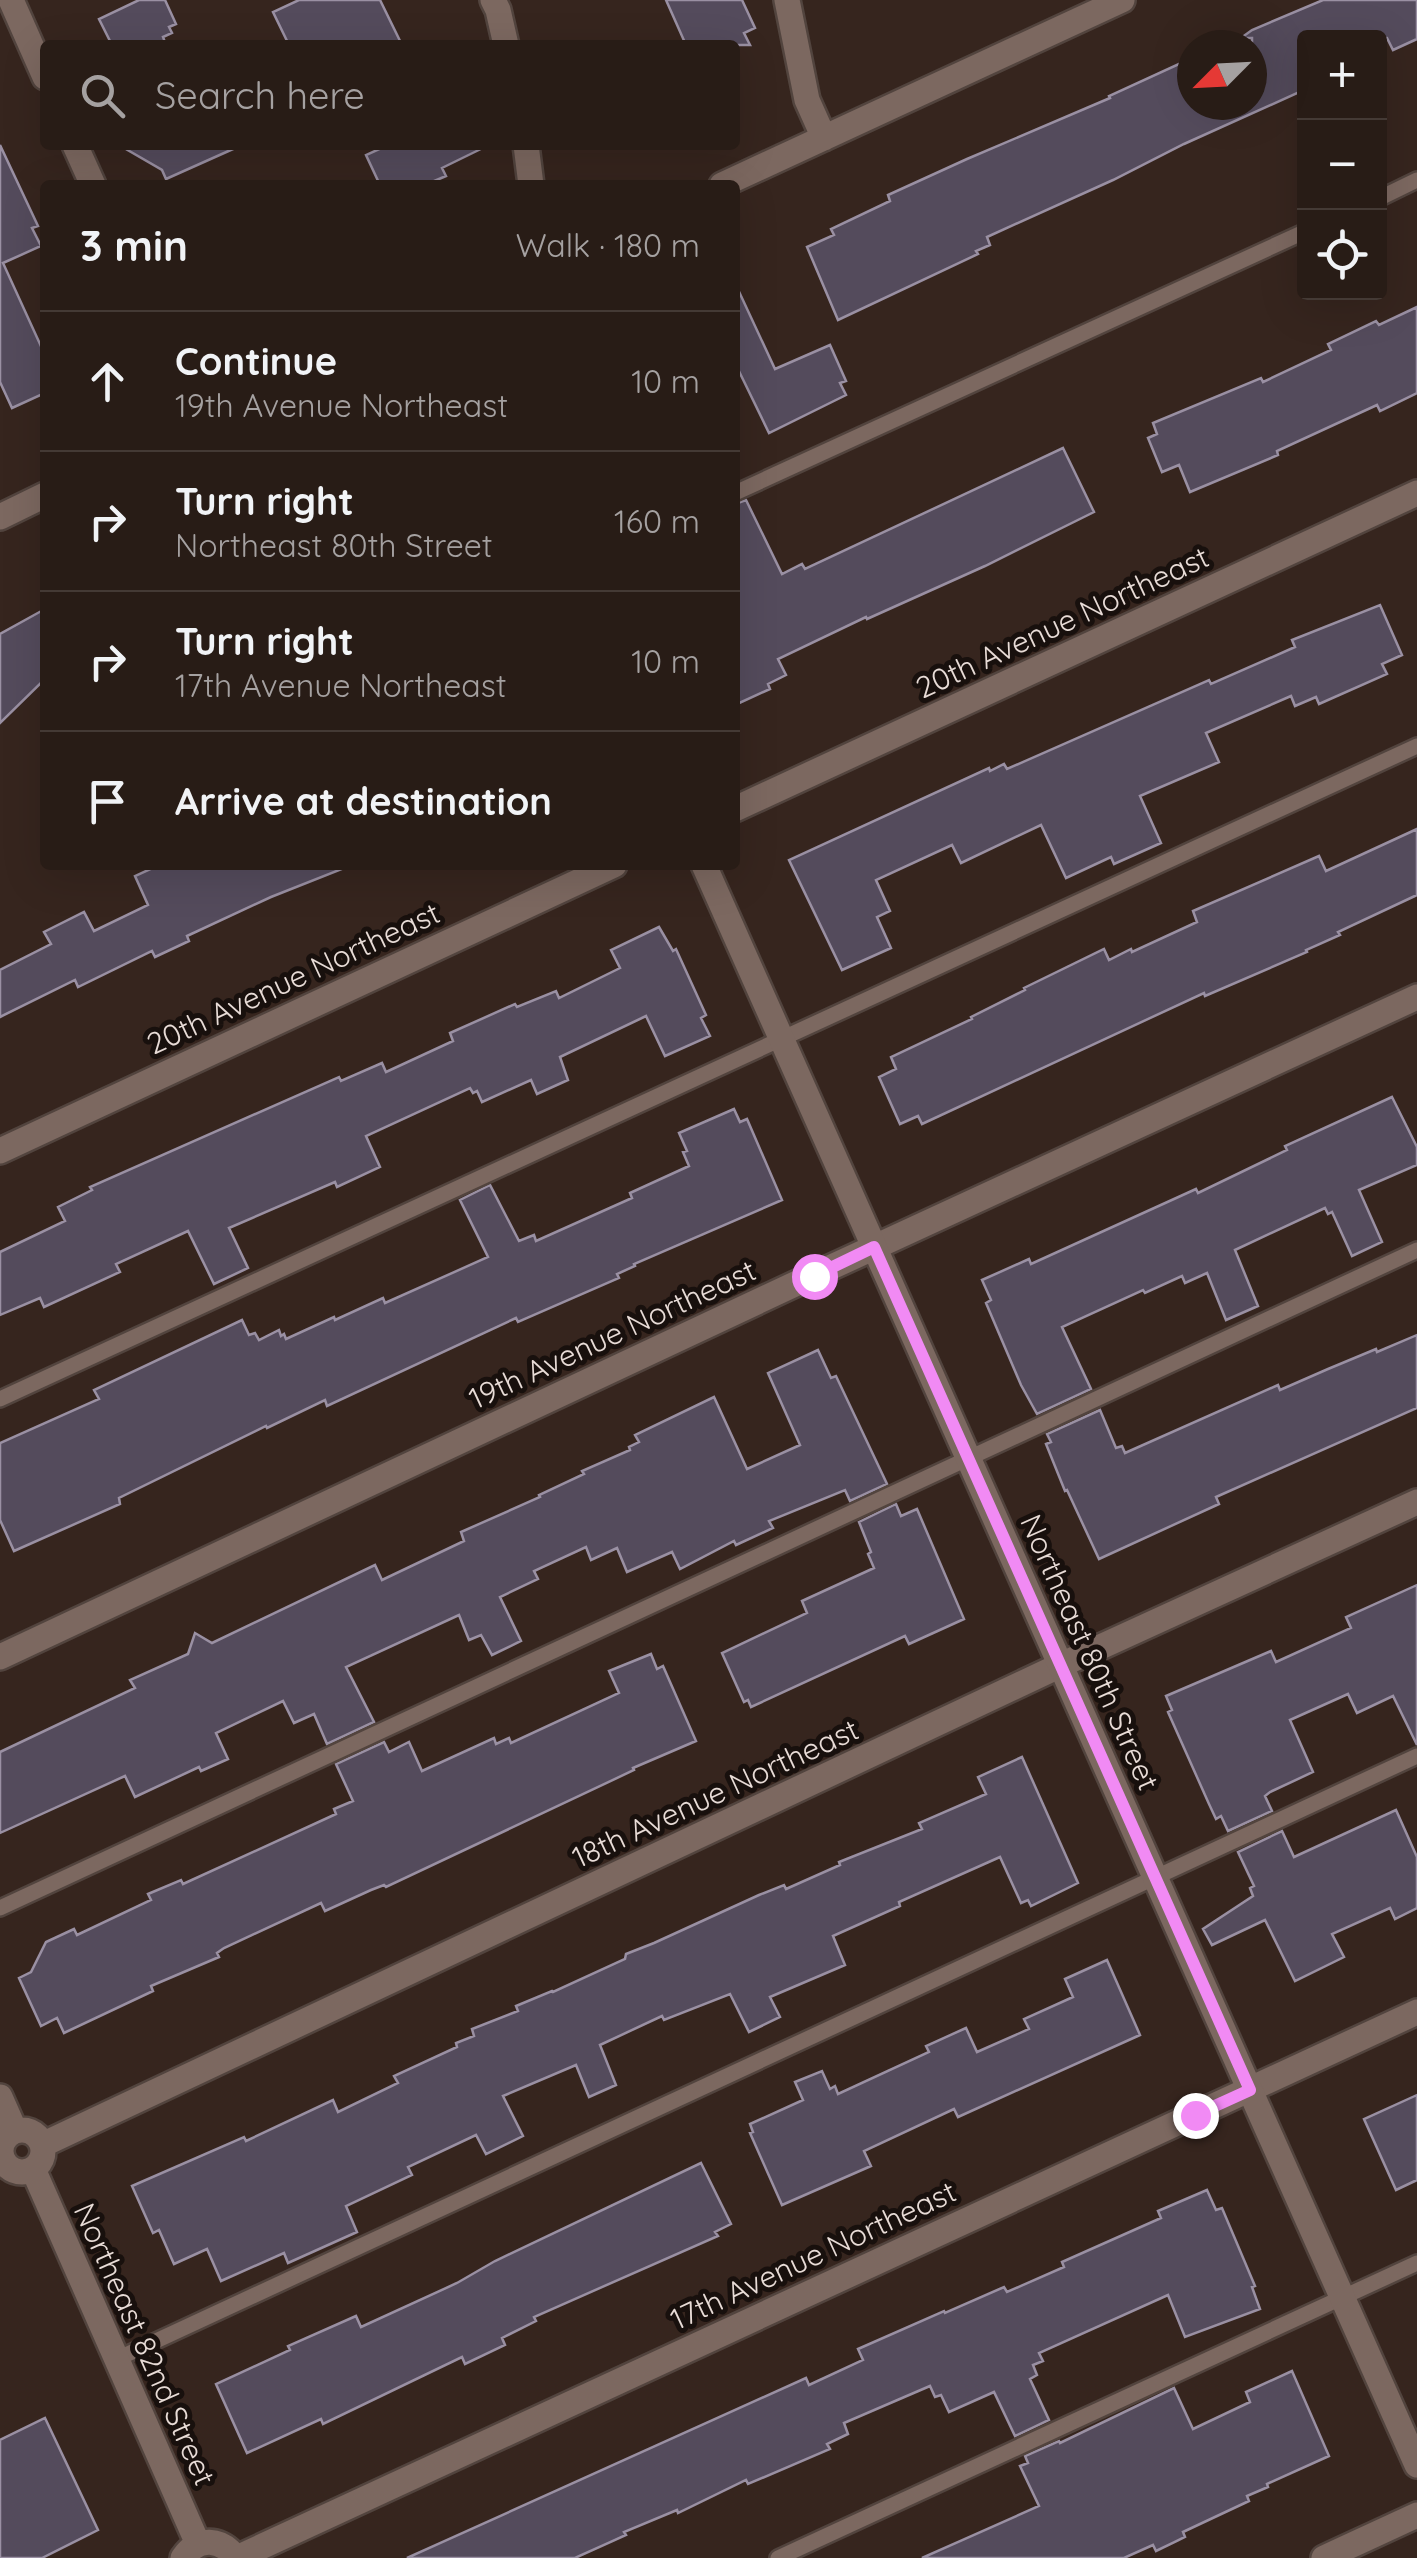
<!DOCTYPE html>
<html lang="en">
<head>
<meta charset="utf-8">
<style>
	body { margin:0; font-family:Quicksand,sans-serif; background:#342923; color:#f1f3f6 }
	.controls { position:absolute; right:30px; top:30px; display:grid; overflow:hidden; border-radius:10px; box-shadow:0 10px 40px #0002 }
	.controls button { width:90px; height:90px; display:grid; place-items:center; padding:0; border:0; border-bottom:2px solid #443a35; background:#281c16; color:#f1f3f6; font:50px sans-serif }
	.compass { position:absolute; left:1177px; top:30px; width:90px; height:90px; border-radius:50%; background:#281c16; box-shadow:0 10px 40px #0002; rotate:246deg }
	.stop { position:absolute; width:30px; height:30px; margin:-22px; border:8px solid #f18af4; border-radius:50%; background:#fff }
	.stop.end { background:#f18af4; border-color:#fff; box-shadow:0 2px 10px #0008 }
	.list { margin:0; padding:0; list-style:none }
	h2 { display:flex; justify-content:space-between; align-items:center; height:130px; margin:0; padding:0 40px; font-size:42px }
	h2 small { font-size:32px; font-weight:400; color:#a5a1a1 }
	.list li { display:grid; grid-template-columns:65px 1fr auto; gap:30px; align-items:center; box-sizing:border-box; height:140px; padding:0 40px; border-top:2px solid #443a35 }
	.list b { display:block; font-size:38px; white-space:nowrap }
	.list p { margin:0; font-size:32px; white-space:nowrap; color:#a5a1a1 }
	.list em { font-size:32px; font-style:normal; color:#a5a1a1 }
	.icon { flex:none; width:55px; height:55px; fill:none; stroke:currentColor; stroke-width:2; stroke-linecap:round; stroke-linejoin:round }
	.map { position:relative; flex:none; width:1417px; height:2558px; overflow:hidden }
	.search { position:absolute; background:#281c16; box-shadow:0 10px 40px #0002; left:40px; top:40px; width:700px; height:110px; display:flex; align-items:center; gap:25px; box-sizing:border-box; padding:0 35px; border-radius:10px; color:#a5a1a1; font-size:38px }
	.panel { position:absolute; background:#281c16; box-shadow:0 10px 40px #0002; left:40px; top:180px; width:700px; height:690px; border-radius:10px }
	.map>svg:first-child { display:block }
	.building { fill:#544b5c; stroke:#9a90a3; stroke-width:2.5 }
	.lines { fill:none; stroke-linecap:round; stroke-linejoin:round }
	.service-casing { stroke:#52443e; stroke-width:20 }
	.minor-casing { stroke:#52443e; stroke-width:30 }
	.tertiary-casing { stroke:#52443e; stroke-width:30 }
	.service { stroke:#7c6860; stroke-width:15 }
	.minor { stroke:#7c6860; stroke-width:25 }
	.tertiary { stroke:#7c6860; stroke-width:25 }
	.route { stroke:#f18af4; stroke-width:12 }
	.labels { text-anchor:middle; dominant-baseline:central; stroke-width:10; stroke-linejoin:round; paint-order:stroke }
	.street-label { font-size:30px; fill:#e8dcd7; stroke:#18100d }
</style>
</head>
<body>
<div class="map">
<svg width="1417" height="2558" viewBox="0 0 1417 2558">
	<rect width="100%" height="100%" fill="#36251e"/>
	<path class="building" d="M139,0h26l11,24 -7,3 3,6 -9,4 3,8h-54l-13,-26z
		M299,0h81l22,45h-113l-16,-33z
		M666,0h76l13,28 -11,5 6,12h-64z
		M1323,0h94v39l-24,11 -6,-12h-83v52l-120,54 -71,36 -126,57 3,8 -14,6 2,3 -140,66 -31,-73 27,-12 -3,-6 59,-28 -2,-6 79,-36 143,-61 -1,-2 83,-38v47h60v-67h-11l11,-8z
		M0,145l38,81 -6,2 9,18 -38,17 42,92v38l-33,15 -12,-26z
		M119,145h123l-76,34 -4,-9z
		M388,145h101l-47,23 4,8 -21,9h-45l-14,-30z
		M735,283l40,86 55,-24 16,36 -6,2 6,12 -77,38 -34,-70z
		M1417,307v86l-37,18 -3,-6 -100,46 1,4 -88,37 -11,-27 -17,7 -14,-34 9,-4 -4,-11 108,-45 2,4 68,-32 -3,-6 48,-23 3,4z
		M1063,448l31,64 -109,54 -118,53 -1,-2 -88,42 8,16 -18,9 2,5 -35,16v-201l11,-4 36,74 20,-10 3,5z
		M1380,605l22,50 -20,9 5,10 -68,30 -3,-7 -21,9 -4,-10 -85,37 13,29 -79,34 21,47 -47,21 -3,-7 -45,21 -25,-53 -80,38 -9,-18 -76,35 14,31 -13,6 14,31 -49,22 -53,-110 200,-92 1,3 14,-7 3,5 202,-89 2,4 84,-37 -3,-7z
		M45,609v70l-45,44v-89z
		M1417,829v66l-79,37 2,3 -34,15 1,2 -102,44 -1,-3 -282,131 -4,-8 -18,8 -21,-47 17,-8 -5,-12 81,-38 -1,-2 54,-27 -1,-2 80,-39 5,11 22,-11 1,3 65,-30 -4,-11 126,-55 7,15z
		M159,865h188v2l-76,30 -84,39 2,5 -34,16 -3,-6 -74,36 -3,-7 -75,37v-47l51,-26 -7,-12 40,-20 10,19 54,-26 -13,-29z
		M659,927l14,24 3,-2 30,66 -5,3 9,18 -45,20 -19,-40 -86,41 8,23 -31,14 -6,-14 -49,22 -5,-11 -4,2 -3,-5 -104,48 14,31 -43,20 -2,-5 -106,46 19,40 -34,16 -26,-53 -72,33 4,8 -76,35 -4,-9 -40,17v-63l65,-31 -7,-14 34,-17 -2,-3 249,-110 2,4 41,-18 4,9 67,-31 -3,-8 65,-29 2,3 39,-16 3,7 61,-30 -9,-18z
		M1392,1097l25,50v18l-58,25 23,52 -30,14 -20,-44 -4,2 -3,-6 -90,42 23,56 -32,14 -19,-47 -22,10 -3,-7 -37,17 -2,-3 -81,37 29,62 -54,25 -16,-29 -35,-82 5,-3 -9,-20 47,-21 2,5 165,-75 2,4 89,-43 -2,-4z
		M734,1109l6,13 7,-3 35,81 -148,64 1,2 -18,8 2,4 -101,44 -2,-4 -189,88 -2,-6 -58,28 -1,-2 -147,72 1,6 -106,47 -14,-31v-77l99,-44 -5,-9 148,-70 7,15 6,-2 4,7 20,-10 2,6 3,-2 2,5 48,-22 1,3 48,-22 2,5 103,-46 -28,-57 30,-15 29,56 15,-6 2,6 96,-43 -2,-5 59,-27 -6,-14 4,-1 -8,-18z
		M1417,1335v73l-201,89 3,7 -120,55 -32,-69 -2,1 -19,-47 5,-2 -4,-8 53,-24 16,38 6,-2 3,7 153,-68 2,5 48,-21 48,-20 1,3z
		M818,1350l13,28 5,-2 51,108 -37,17 -5,-11 -76,31 4,7 -37,17 -2,-4 -54,28 -8,-17 -45,20 -10,-24 -26,12 -5,-13 -52,24 4,8 -38,18 21,44 -29,14 -11,-20 -12,5 -10,-25 -113,52 28,55 -47,22 -13,-30 -20,9 -11,-22 -67,32 12,26 -27,12 -2,-4 -64,30 -10,-21 -125,57v-81l135,-64 -5,-8 58,-26 7,-21 17,10 163,-78 7,15 82,-39 -3,-9 79,-35 -1,-2 45,-21 -2,-3 48,-21 -1,-3 10,-5 -4,-7 79,-38 33,72 53,-24 -32,-72z
		M896,1504l5,12 16,-7 47,110 -55,25 -4,-8 -154,71 -3,-7 -4,2 -22,-49 85,-40 -5,-12 72,-33 -6,-14 3,-2 -12,-30z
		M1417,1585v160l-24,-49 -36,17 -9,-19 -58,26 23,52 -43,20 -5,4 7,15 -44,20 -7,-15 -5,3 -7,-15 -41,-92 4,-2 -6,-14 105,-45 5,11 75,-34 -5,-11z
		M651,1654l6,15 6,-3 33,75 -63,27 1,2 -248,117 -2,-2 -13,5 -46,21 -4,-8 -97,45 -7,5 2,4 -68,29 2,5 -89,42 -7,-15 -16,8 -22,-48 12,-6 15,-30 28,-13 3,6 74,-35 -3,-6 33,-14 2,4 153,-70 -2,-5 19,-8 -17,-37 48,-22 5,10 20,-10 13,29 72,-33 2,6 13,-6 2,5 108,-50 -10,-22z
		M1022,1757l56,126 -47,23 -3,-6 -7,3 -21,-46 -101,45 1,4 -67,30 12,29 -75,32 10,20 -31,15 -19,-38 -66,26 -2,-4 -62,29 16,40 -27,12 -13,-32 -73,31 20,40 -37,18 -10,-19 -68,32 4,8 -66,31 11,26 -69,31 -4,-10 -63,28 -14,-32 -33,15 -15,-34 -6,3 -21,-47 112,-49 2,4 87,-41 5,12 60,-29 -4,-7 63,-29 -1,-4 18,-7 -2,-7 46,-18 -2,-5 36,-15 1,1 72,-33 1,-5 28,-11 105,-48 25,-10 2,4 54,-24 -1,-3 83,-33 -3,-6 67,-29 -8,-17z
		M1396,1810l21,47v51l-22,11 -5,-11 -58,26 12,23 -49,24 -30,-61 -53,25 -9,-16 50,-33 -3,-8 4,-2 -16,-34 44,-21 12,26z
		M1107,1960l33,75 -182,82 -4,-8 -90,42 7,15 -89,39 -32,-72 3,-1 -3,-8 53,-24 -8,-18 27,-11 8,18 5,-3 3,8 91,-42 -3,-6 40,-18 11,24 52,-23 -5,-10 49,-22 -8,-18z
		M1417,2095v85l-21,10 -32,-71z
		M701,2163l30,61 -16,8 3,4 -184,81 2,4 -34,17 3,7 -40,19 -3,-7 -139,67 -2,-5 -74,34 -31,-69 74,-34 -2,-4 68,-30 5,11 96,-44 38,-22z
		M1207,2190l9,20 6,-2 33,78 -3,1 8,22 -75,28 -17,-42 -129,58 4,8 -10,4 4,10 -7,4 19,41 -34,16 -21,-44 -45,20 -8,-17 -6,2 -5,-11 -86,37 4,11 -21,10 3,5 -82,35 -2,-4 -68,33 -1,-3 -53,22 2,3 -51,23h-168l399,-180 3,7 54,-25 -5,-11 86,-38 1,2 59,-26 3,5 57,-25 -2,-5 99,-44 -3,-7z
		M1292,2371l37,85 -62,28 1,3 -21,9 2,5 -66,31 2,5 -29,14 -3,-6 -29,13h-202l117,-52 -19,-40 8,-3 -3,-7 34,-15 1,2 114,-55 19,41 57,-27 -4,-10z
		M45,2418l53,112 -56,28h-42v-118z"/>
	<g class="lines">
		<defs>
			<path id="service" d="M1380,198l37,-18
				M735,493l569,-261
				M0,1399l1417,-653
				M0,1908l1417,-658
				M117,2359l1300,-603
				M778,2558l639,-295"/>
			<path id="minor" d="M11,0l34,77
				M493,0l5,10 8,35
				M787,0l20,100 17,38
				M75,145l18,40
				M526,145l5,40
				M722,185l400,-185
				M0,517l45,-22
				M0,1657l825,-387 592,-273
				M0,2097l15,34
				M1 2151a21 21 0 1 1 42 0a21 21 0 1 1-42 0Z
				M42,2145l1019,-480 356,-163
				M33,2169l165,375
				M183,2558c15,-22 38,-20 53,0
				M237,2558l1180,-546
				M1324,2558l93,-43"/>
			<path id="tertiary" d="M735,809l682,-316
				M704,865l713,1600
				M0,1151l614,-286"/>
		</defs>
		<use href="#service" class="service-casing"/>
		<use href="#minor" class="minor-casing"/>
		<use href="#tertiary" class="tertiary-casing"/>
		<use href="#service" class="service"/>
		<use href="#minor" class="minor"/>
		<use href="#tertiary" class="tertiary"/>
	</g>
	<g class="lines">
		<path class="route" d="M814,1276l60,-29 376,843 -55,25"/>
	</g>
	<g class="labels">
		<g class="street-label">
			<text transform="translate(1062 622) rotate(-25)">20th Avenue Northeast</text>
			<text transform="translate(293 978) rotate(-25)">20th Avenue Northeast</text>
			<text transform="translate(612 1334) rotate(-25)">19th Avenue Northeast</text>
			<text transform="translate(1090 1652) rotate(66)">Northeast 80th Street</text>
			<text transform="translate(715 1793) rotate(-25)">18th Avenue Northeast</text>
			<text transform="translate(813 2255) rotate(-25)">17th Avenue Northeast</text>
			<text transform="translate(145 2344) rotate(66)">Northeast 82nd Street</text>
		</g>
	</g>
</svg>
<div class="controls">
<button>+</button>
<button>−</button>
<button><svg class="icon" aria-label="locate" viewBox="0 0 24 24"><circle cx="12" cy="12" r="6"/><path d="M12 2v4M12 18v4M2 12h4M18 12h4"/></svg></button>
</div>
<svg class="compass" viewBox="-18 -18 36 36"><path d="M0-13l5 13h-10z" fill="#e53935"/><path d="M0 13l5-13h-10z" fill="#a5a1a1"/></svg>
<div class="stop" style="left:814px;top:1276px"></div>
<div class="stop end" style="left:1195px;top:2115px"></div>
<div class="search"><svg class="icon" aria-label="search" viewBox="0 0 24 24"><circle cx="10" cy="10" r="6"/><path d="M15 15l6 6"/></svg>Search here</div>
<section class="panel">
<h2>3 min<small>Walk · 180 m</small></h2>
<ul class="list">
<li><svg class="icon" aria-label="ahead" viewBox="0 0 24 24"><path d="M12 20V5M6 11l6-6 6 6"/></svg><div><b>Continue</b><p>19th Avenue Northeast</p></div><em>10 m</em></li>
<li><svg class="icon" aria-label="right" viewBox="0 0 24 24"><path d="M7 20v-9h11M14 6l5 5-5 5"/></svg><div><b>Turn right</b><p>Northeast 80th Street</p></div><em>160 m</em></li>
<li><svg class="icon" aria-label="right" viewBox="0 0 24 24"><path d="M7 20v-9h11M14 6l5 5-5 5"/></svg><div><b>Turn right</b><p>17th Avenue Northeast</p></div><em>10 m</em></li>
<li><svg class="icon" aria-label="arrive" viewBox="0 0 24 24"><path d="M6 21V4h12l-3 4 3 4H6"/></svg><div><b>Arrive at destination</b></div></li>
</ul>
</section>
</div>
</body>
</html>
